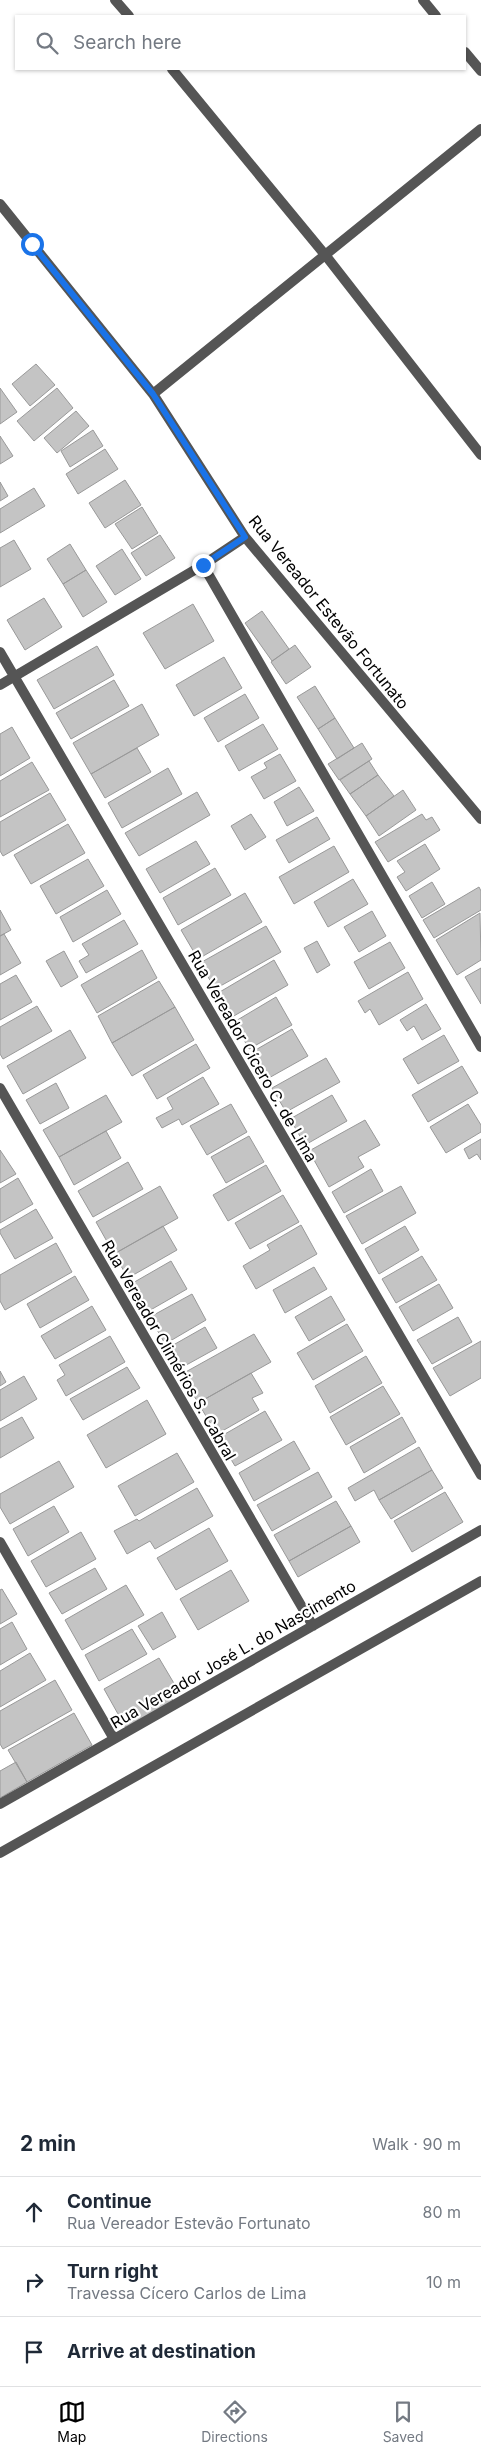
<!DOCTYPE html>
<html lang="en">
<head>
<meta charset="utf-8">
<style>
	body { margin:0; font-family:Inter,sans-serif; background:#f2f2f3; color:#1f2937 }
	.stop { position:absolute; width:15px; height:15px; margin:-11px; border:4px solid #1a73e8; border-radius:50%; background:#fff }
	.stop.end { background:#1a73e8; border-color:#fff; box-shadow:0 1px 5px #0008 }
	.list { margin:0; padding:0; list-style:none }
	h2 { display:flex; justify-content:space-between; align-items:center; height:65px; margin:0; padding:0 20px; font-size:21px }
	h2 small { font-size:16px; font-weight:400; color:#747a83 }
	.list li { display:grid; grid-template-columns:32px 1fr auto; gap:15px; align-items:center; box-sizing:border-box; height:70px; padding:0 20px; border-top:1px solid #e0e1e3 }
	.list b { display:block; font-size:19px; white-space:nowrap }
	.list p { margin:0; font-size:16px; white-space:nowrap; color:#747a83 }
	.list em { font-size:16px; font-style:normal; color:#747a83 }
	.icon { flex:none; width:28px; height:28px; fill:none; stroke:currentColor; stroke-width:2; stroke-linecap:round; stroke-linejoin:round }
	.map { position:relative; flex:none; width:481px; height:2111px; overflow:hidden }
	.search { position:absolute; background:#fff; box-shadow:0 1px 4px #0004; left:15px; right:15px; top:15px; height:55px; display:flex; align-items:center; gap:12px; box-sizing:border-box; padding:0 18px; border-radius:0px; color:#747a83; font-size:19px }
	.sheet { height:275px; background:#fff }
	nav { display:flex; justify-content:space-around; align-items:center; box-sizing:border-box; height:70px; border-top:1px solid #e0e1e3; background:#fff; font-size:14px; color:#747a83 }
	nav a { display:grid; justify-items:center; gap:2px }
	nav .on { color:#000 }
	.map>svg:first-child { display:block }
	.building { fill:#c4c4c4; stroke:#999 }
	.lines { fill:none; stroke-linecap:round; stroke-linejoin:round }
	.minor { stroke:#555; stroke-width:10 }
	.route { stroke:#1a73e8; stroke-width:6 }
	.labels { text-anchor:middle; dominant-baseline:central; stroke-width:4.5; stroke-linejoin:round; paint-order:stroke }
	.street-label { font-size:16px; fill:#000; stroke:#fff }
</style>
</head>
<body>
<div class="map">
<svg width="481" height="2111" viewBox="0 0 481 2111">
	<rect width="100%" height="100%" fill="#fff"/>
	<path class="building" d="M36,364l19,21 -25,21 -18,-22z
		M0,388l17,24 -17,12z
		M57,388l16,20 -39,33 -17,-20z
		M76,411l13,15 -32,27 -13,-15z
		M93,430l10,16 -33,21 -9,-16z
		M0,436l13,20 -13,8z
		M105,449l13,20 -40,25 -12,-20z
		M125,480l16,25 -36,23 -16,-25z
		M0,482l8,14 -8,5z
		M34,488l11,18 -45,27v-24z
		M142,507l16,26 -26,16 -17,-25z
		M160,535l15,23 -29,18 -15,-23z
		M14,540l17,29 -31,18v-39z
		M70,544l16,26 -23,14 -16,-25z
		M122,549l19,30 -26,16 -19,-29z
		M86,570l21,32 -24,15 -20,-33z
		M44,598l18,29 -37,23 -18,-30z
		M193,604l21,37 -49,28 -22,-36z
		M262,611l27,38 -17,12 -27,-38z
		M295,645l16,22 -25,17 -15,-22z
		M97,646l17,29 -60,34 -17,-29z
		M224,657l18,31 -48,28 -18,-31z
		M114,680l15,26 -58,33 -15,-26z
		M315,686l20,32 -17,11 -21,-32z
		M245,694l14,24 -41,24 -14,-24z
		M142,704l17,31 -68,39 -18,-31z
		M335,718l19,30 -17,11 -19,-30z
		M263,724l15,25 -39,22 -14,-25z
		M12,727l18,31 -30,18v-42z
		M362,743l10,16 -33,21 -11,-16z
		M137,748l14,24 -46,26 -14,-24z
		M280,754l16,27 -32,18 -13,-22 16,-9 -3,-5z
		M369,761l9,14 -28,19 -10,-14z
		M32,762l17,28 -49,27v-36z
		M168,768l14,26 -60,34 -14,-25z
		M378,775l16,21 -28,20 -16,-22z
		M299,787l15,24 -27,15 -13,-24z
		M403,790l13,20 -37,26 -13,-20z
		M197,792l13,23 -71,41 -14,-23z
		M50,793l16,27 -63,36 -3,-5v-29z
		M251,814l15,23 -21,13 -14,-24z
		M422,814l4,6 6,-3 8,13 -52,32 -13,-20z
		M317,817l13,22 -41,24 -13,-23z
		M68,824l17,29 -54,31 -17,-29z
		M196,841l14,23 -50,29 -14,-24z
		M425,844l15,25 -34,22 -9,-14 8,-5 -8,-11z
		M334,846l15,26 -55,32 -15,-27z
		M88,859l16,27 -48,28 -16,-28z
		M215,868l16,27 -53,30 -15,-27z
		M353,879l15,25 -40,23 -14,-25z
		M432,882l13,22 -23,14 -13,-22z
		M479,887l2,4v19l-47,28 -11,-18z
		M107,890l14,24 -48,28 -13,-25z
		M245,893l17,29 -64,37 -17,-29z
		M0,910l11,20 -11,6z
		M372,911l14,25 -27,16 -15,-25z
		M480,913l1,47 -24,15 -21,-35z
		M124,920l14,24 -52,29 -7,-12 10,-6 -7,-11z
		M266,926l15,26 -66,37 -15,-26z
		M4,934l17,29 -21,12v-39z
		M317,941l13,24 -13,8 -13,-25z
		M390,942l15,26 -36,21 -15,-27z
		M142,950l15,28 -60,35 -16,-28z
		M64,951l14,26 -17,10 -15,-26z
		M274,960l14,25 -56,32 -14,-24z
		M481,968v36l-16,-27z
		M408,972l15,27 -44,26 -9,-16 -5,4 -7,-12z
		M16,975l16,27 -32,18v-36z
		M159,981l16,26 -63,36 -14,-27z
		M276,997l16,28 -43,24 -15,-27z
		M426,1004l15,25 -19,11 -8,-14 -7,5 -7,-11z
		M37,1006l15,25 -49,28 -3,-5v-27z
		M175,1007l19,33 -62,36 -20,-33z
		M292,1029l16,27 -41,23 -15,-27z
		M70,1030l16,28 -63,36 -16,-28z
		M444,1035l15,26 -41,23 -15,-25z
		M196,1044l14,24 -53,31 -14,-24z
		M326,1058l14,24 -54,30 -14,-24z
		M462,1066l16,27 -50,29 -16,-27z
		M203,1077l16,27 -37,21 -3,-6 -17,9 -6,-10 17,-9 -6,-11z
		M56,1083l13,25 -29,16 -14,-24z
		M106,1095l16,27 -63,35 -16,-27z
		M332,1095l15,26 -42,24 -15,-26z
		M231,1104l16,28 -40,23 -17,-29z
		M468,1104l13,21v7l-35,21 -16,-26z
		M365,1120l15,25 -22,12 6,10 -35,20 -20,-36z
		M106,1131l15,27 -47,27 -15,-28z
		M249,1136l15,26 -38,21 -15,-26z
		M481,1139v21l-4,-6 -8,5 -5,-10z
		M0,1150l16,24 -16,9z
		M128,1162l15,27 -50,28 -15,-26z
		M266,1165l15,26 -53,30 -15,-26z
		M371,1169l12,22 -39,22 -12,-21z
		M18,1178l15,26 -33,19v-34z
		M160,1186l18,32 -64,36 -18,-32z
		M401,1186l15,27 -54,31 -16,-28z
		M283,1195l16,27 -49,27 -15,-26z
		M36,1209l17,29 -38,21 -15,-26v-3z
		M301,1225l16,29 -61,35 -13,-23 27,-16 -3,-5z
		M163,1226l14,24 -49,28 -14,-24z
		M405,1226l14,24 -40,24 -14,-25z
		M56,1243l16,29 -67,38 -5,-9v-26z
		M422,1256l15,24 -41,23 -14,-24z
		M171,1261l16,28 -40,23 -16,-28z
		M314,1267l13,22 -42,24 -12,-23z
		M75,1276l14,24 -49,28 -13,-24z
		M439,1284l14,24 -40,23 -14,-24z
		M192,1294l14,26 -41,24 -15,-27z
		M331,1296l14,24 -36,21 -14,-24z
		M92,1306l14,24 -51,29 -14,-23z
		M458,1317l14,25 -40,22 -15,-24z
		M347,1324l16,27 -50,29 -16,-27z
		M205,1327l12,21 -38,21 -11,-21z
		M254,1334l17,28 -73,41 -16,-29z
		M110,1336l15,26 -59,34 -9,-16 8,-5 -6,-10z
		M481,1341v37l-31,18 -17,-28z
		M366,1356l16,27 -52,30 -15,-27z
		M127,1367l13,21 -57,32 -13,-21z
		M0,1371l6,11 -6,4z
		M251,1373l12,20 -11,5 7,12 -42,24 -19,-31z
		M24,1376l13,23 -37,22v-31z
		M383,1386l17,28 -54,31 -16,-28z
		M147,1400l19,34 -60,34 -19,-33z
		M265,1411l17,29 -47,26 -17,-28z
		M22,1417l12,21 -34,20v-29z
		M402,1417l14,25 -52,31 -14,-26z
		M294,1441l16,28 -56,32 -15,-28z
		M419,1447l13,23 -53,30 -5,-10 -19,11 -7,-13z
		M177,1453l17,29 -59,34 -17,-30z
		M59,1461l15,26 -64,37 -10,-17v-13z
		M432,1470l11,18 -52,31 -12,-19z
		M318,1472l14,25 -60,34 -15,-26z
		M197,1488l16,28 -58,33 -5,-8 -23,13 -13,-23 23,-12 2,2z
		M445,1492l18,30 -51,30 -18,-31z
		M336,1501l15,25 -62,35 -15,-26z
		M54,1506l15,26 -41,24 -15,-27z
		M351,1526l9,16 -62,35 -9,-16z
		M209,1528l19,33 -52,29 -19,-32z
		M81,1532l15,27 -50,28 -15,-26z
		M95,1568l12,21 -45,25 -13,-21z
		M231,1570l18,31 -51,29 -18,-31z
		M126,1585l18,30 -62,35 -17,-30z
		M2,1589l15,25 -17,10v-34z
		M162,1612l14,25 -23,13 -15,-24z
		M12,1622l15,27 -27,16v-36z
		M132,1629l15,25 -48,27 -14,-26z
		M30,1653l16,27 -46,27v-36z
		M159,1658l16,27 -8,5 7,13 -47,27 -23,-41z
		M55,1680l17,30 -69,39 -3,-5v-33z
		M74,1713l18,32 -65,37 -19,-32z
		M16,1762l11,20 -27,16v-27z"/>
	<g class="lines">
		<path class="minor" d="M115,0l14,16
			M423,0l13,16
			M465,52l16,19
			M172,69l154,187 155,199
			M0,204l153,190 92,143 236,282
			M153,394l328,-265
			M203,565l278,482
			M0,652l481,823
			M0,685l203,-120 42,-28
			M0,1088l313,538
			M0,1542l114,197
			M0,1804l481,-274
			M0,1853l481,-272"/>
	</g>
	<g class="lines">
		<path class="route" d="M32,244l121,150 92,143 -42,28"/>
	</g>
	<g class="labels">
		<g class="street-label">
			<text transform="translate(329 612) rotate(51)">Rua Vereador Estevão Fortunato</text>
			<text transform="translate(253 1056) rotate(60)">Rua Vereador Cícero C. de Lima</text>
			<text transform="translate(169 1350) rotate(60)">Rua Vereador Climérios S. Cabral</text>
			<text transform="translate(233 1654) rotate(-30)">Rua Vereador José L. do Nascimento</text>
		</g>
	</g>
</svg>
<div class="stop" style="left:32px;top:244px"></div>
<div class="stop end" style="left:203px;top:565px"></div>
<div class="search"><svg class="icon" aria-label="search" viewBox="0 0 24 24"><circle cx="10" cy="10" r="6"/><path d="M15 15l6 6"/></svg>Search here</div>
</div>
<section class="sheet">
<h2>2 min<small>Walk · 90 m</small></h2>
<ul class="list">
<li><svg class="icon" aria-label="ahead" viewBox="0 0 24 24"><path d="M12 20V5M6 11l6-6 6 6"/></svg><div><b>Continue</b><p>Rua Vereador Estevão Fortunato</p></div><em>80 m</em></li>
<li><svg class="icon" aria-label="right" viewBox="0 0 24 24"><path d="M7 20v-9h11M14 6l5 5-5 5"/></svg><div><b>Turn right</b><p>Travessa Cícero Carlos de Lima</p></div><em>10 m</em></li>
<li><svg class="icon" aria-label="arrive" viewBox="0 0 24 24"><path d="M6 21V4h12l-3 4 3 4H6"/></svg><div><b>Arrive at destination</b></div></li>
</ul>
</section>
<nav>
<a class="on"><svg class="icon" aria-label="map" viewBox="0 0 24 24"><path d="M3 6l6-2 6 2 6-2v14l-6 2-6-2-6 2zM9 4v14M15 6v14"/></svg>Map</a>
<a><svg class="icon" aria-label="directions" viewBox="0 0 24 24"><path d="M12 3l9 9-9 9-9-9zM9 14v-3h6M13 9l2 2-2 2"/></svg>Directions</a>
<a><svg class="icon" aria-label="saved" viewBox="0 0 24 24"><path d="M7 4h10v16l-5-4-5 4z"/></svg>Saved</a>
</nav>
</body>
</html>
